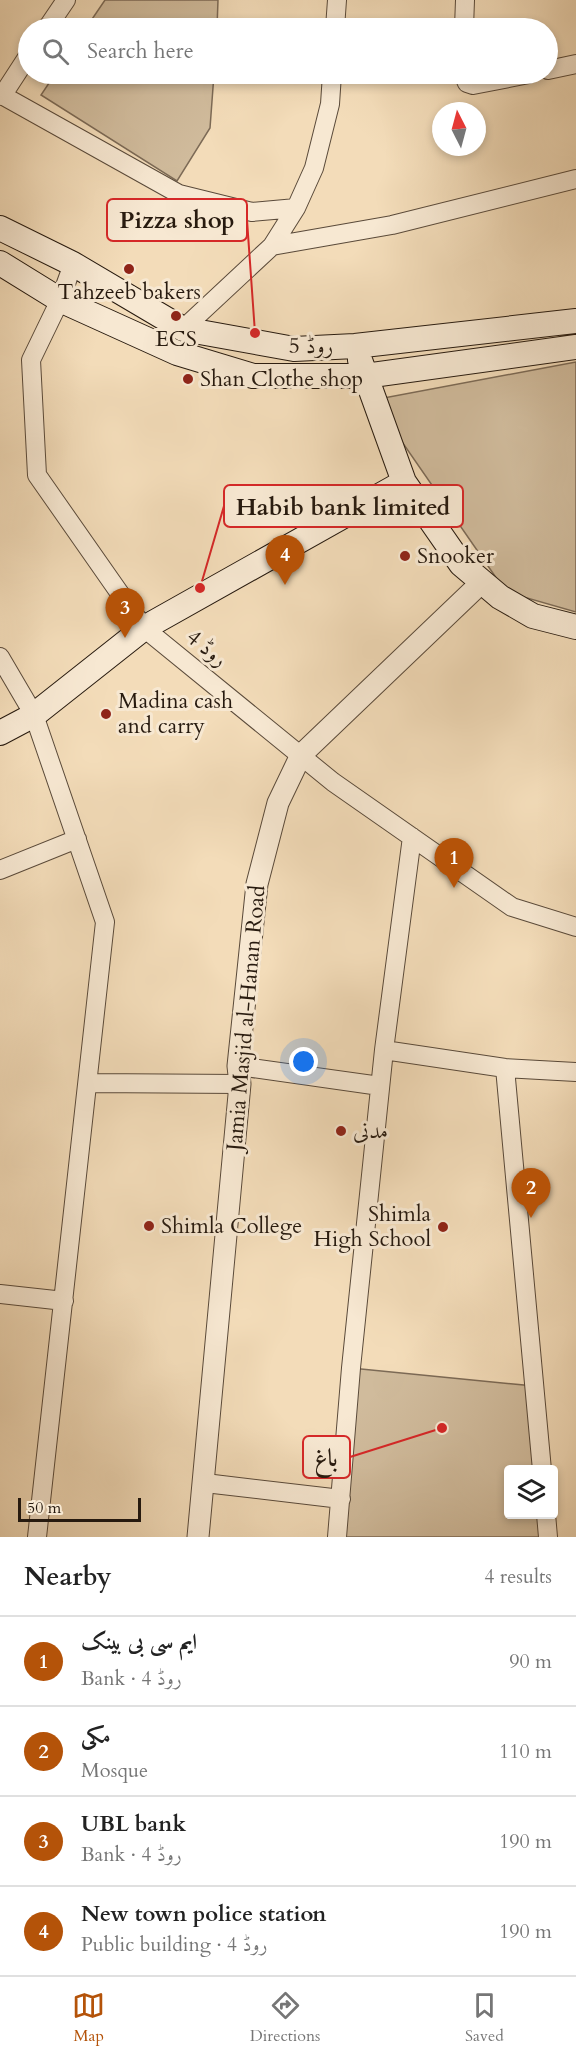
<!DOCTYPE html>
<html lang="en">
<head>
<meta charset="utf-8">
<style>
	body { margin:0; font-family:Cardo,Amiri,serif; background:#f6f6f6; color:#222 }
	.controls { position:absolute; right:18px; bottom:18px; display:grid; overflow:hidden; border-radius:6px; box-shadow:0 3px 9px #0003 }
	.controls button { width:54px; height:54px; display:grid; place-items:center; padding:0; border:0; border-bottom:2px solid #e0e0e0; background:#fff; color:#222; font:30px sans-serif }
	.compass { position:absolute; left:432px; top:102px; width:54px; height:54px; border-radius:50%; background:#fff; box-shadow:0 3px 9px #0003; rotate:354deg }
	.scale { position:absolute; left:18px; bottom:15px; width:123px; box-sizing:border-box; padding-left:6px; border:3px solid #271a0f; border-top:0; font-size:16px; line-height:21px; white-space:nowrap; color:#271a0f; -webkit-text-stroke:4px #f7e8d2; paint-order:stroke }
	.you { position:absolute; left:304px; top:1062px; width:21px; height:21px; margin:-15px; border:4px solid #fff; border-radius:50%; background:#1a73e8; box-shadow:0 0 0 9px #1a73e833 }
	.badge { display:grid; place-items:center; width:39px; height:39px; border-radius:50%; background:#b45309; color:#fff; font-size:20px; font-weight:700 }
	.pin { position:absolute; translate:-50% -50px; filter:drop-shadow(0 2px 3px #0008) }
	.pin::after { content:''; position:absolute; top:32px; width:21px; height:18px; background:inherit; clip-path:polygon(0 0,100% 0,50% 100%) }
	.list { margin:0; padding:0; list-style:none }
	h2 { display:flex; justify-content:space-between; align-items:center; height:78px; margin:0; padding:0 24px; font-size:26px }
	h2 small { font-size:20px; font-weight:400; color:#767676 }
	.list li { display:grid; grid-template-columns:39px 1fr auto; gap:18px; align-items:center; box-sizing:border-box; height:90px; padding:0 24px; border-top:2px solid #e0e0e0 }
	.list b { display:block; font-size:22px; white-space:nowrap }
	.list p { margin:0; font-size:20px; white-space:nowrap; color:#767676 }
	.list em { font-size:20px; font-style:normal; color:#767676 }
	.icon { flex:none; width:33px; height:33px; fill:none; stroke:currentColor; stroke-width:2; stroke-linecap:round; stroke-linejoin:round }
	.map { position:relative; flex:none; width:576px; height:1537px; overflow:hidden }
	.search { position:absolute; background:#fff; box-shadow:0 3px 9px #0003; left:18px; right:18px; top:18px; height:66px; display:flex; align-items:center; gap:15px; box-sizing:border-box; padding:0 21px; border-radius:33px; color:#767676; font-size:22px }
	.sheet { height:438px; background:#fff }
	nav { display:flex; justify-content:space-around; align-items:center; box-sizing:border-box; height:84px; border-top:2px solid #e0e0e0; background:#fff; font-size:16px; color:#767676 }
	nav a { display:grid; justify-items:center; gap:3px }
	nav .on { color:#b45309 }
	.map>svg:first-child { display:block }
	.green { fill:#d0bb9c; stroke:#7c6a56; stroke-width:1.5 }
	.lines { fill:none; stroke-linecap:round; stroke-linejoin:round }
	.minor-casing { stroke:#5a4a3a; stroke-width:20 }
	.tertiary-casing { stroke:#5a4a3a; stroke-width:23 }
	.secondary-casing { stroke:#271a0f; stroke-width:26 }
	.minor { stroke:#f7e8d2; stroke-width:18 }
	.tertiary { stroke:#f7e8d2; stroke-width:21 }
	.secondary { stroke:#f7e8d2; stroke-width:24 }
	.poi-dot { fill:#8f2418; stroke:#f7e8d2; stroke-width:2 }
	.labels { text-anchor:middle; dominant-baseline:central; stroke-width:6; stroke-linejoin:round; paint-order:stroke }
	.poi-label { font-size:22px; fill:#271a0f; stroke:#f7e8d2; text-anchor:start }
	.street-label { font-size:22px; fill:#271a0f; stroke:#f7e8d2 }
	.leader { fill:none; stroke:#d62828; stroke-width:2 }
	.callout-dot { fill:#d62828; stroke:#f7e8d2; stroke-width:2 }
	.callout { fill:#f7e8d2; stroke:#d62828; stroke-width:2 }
	.callout-label { font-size:24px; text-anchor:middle; font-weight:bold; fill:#271a0f }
</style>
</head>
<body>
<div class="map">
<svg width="576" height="1537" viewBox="0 0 576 1537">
	<rect width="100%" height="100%" fill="#f3dcb9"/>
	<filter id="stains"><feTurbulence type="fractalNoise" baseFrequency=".00333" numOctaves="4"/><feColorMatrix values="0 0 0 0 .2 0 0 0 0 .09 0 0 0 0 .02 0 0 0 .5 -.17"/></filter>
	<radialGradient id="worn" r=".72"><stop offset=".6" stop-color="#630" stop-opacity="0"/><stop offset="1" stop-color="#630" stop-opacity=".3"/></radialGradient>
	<path class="green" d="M105,0h113l-1,28h-131z
		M55,74h159l-4,54 -33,53 -136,-86z
		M576,362v250l-70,-20 -133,-192z
		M351,1368l183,18 8,83 -34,1v44l38,1 2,22h-212z"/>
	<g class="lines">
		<defs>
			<path id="minor" d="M47,28l19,-28
				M335,28l2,-28
				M464,28l1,-28
				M548,70l28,-6
				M463,74l4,9 6,2 56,-11
				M0,94l179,100 73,18 44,-4
				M2,96l26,-40
				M272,246l120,-21 184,-46
				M73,264l-13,36 -29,60 6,115 107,153 189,154 179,125 64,20
				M183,329l89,-83 24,-38 18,-40 16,-64 2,-30
				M0,657l34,58 71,207 -68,615
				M0,870l77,-31
				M384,1050l121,18 71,4
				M238,1066l142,20
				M505,1068l37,402
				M88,1083l152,1
				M0,1294l64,7
				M205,1483l136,16
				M546,1514l2,23
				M337,1537l14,-169 33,-318 28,-213"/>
			<path id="tertiary" d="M198,1537l42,-453 -2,-18 19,-182 21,-81 23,-48 181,-173"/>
			<path id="secondary" d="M0,228l73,36 110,65 111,20 61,-3 221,-25
				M0,263l60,37 117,53 76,23h112l211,-29
				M360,360l44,122 57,82 39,33 33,19 43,11
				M0,733l34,-18 110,-87 260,-146"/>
		</defs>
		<use href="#minor" class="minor-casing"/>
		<use href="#tertiary" class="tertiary-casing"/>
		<use href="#secondary" class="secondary-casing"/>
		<use href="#minor" class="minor"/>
		<use href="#tertiary" class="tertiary"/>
		<use href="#secondary" class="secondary"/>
	</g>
	<g class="poi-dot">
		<circle cx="129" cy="269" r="6"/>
		<circle cx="176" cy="316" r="6"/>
		<circle cx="188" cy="379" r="6"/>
		<circle cx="405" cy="556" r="6"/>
		<circle cx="106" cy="714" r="6"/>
		<circle cx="341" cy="1131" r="6"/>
		<circle cx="149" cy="1226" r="6"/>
		<circle cx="443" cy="1227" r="6"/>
	</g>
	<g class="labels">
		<g class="poi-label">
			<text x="129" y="292" text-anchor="middle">Tahzeeb bakers</text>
			<text x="176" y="339" text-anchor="middle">ECS</text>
			<text x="200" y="379">Shan Clothe shop</text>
			<text x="417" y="556">Snooker</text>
			<text x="118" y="701">Madina cash<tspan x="118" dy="25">and carry</tspan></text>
			<text x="353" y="1131">مدنی</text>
			<text x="431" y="1214" text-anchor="end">Shimla<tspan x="431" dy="25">High School</tspan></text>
			<text x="161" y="1226">Shimla College</text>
		</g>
		<g class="street-label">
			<text transform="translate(311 346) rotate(1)">روڈ 5</text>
			<text transform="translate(207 648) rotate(39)">روڈ 4</text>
			<text transform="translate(246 1018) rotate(-85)">Jamia Masjid al-Hanan Road</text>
		</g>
	</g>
	<path class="leader" d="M255 333L247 220M200 588L224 506M442 1428L350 1457"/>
	<g class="callout-dot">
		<circle cx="255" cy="333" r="6"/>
		<circle cx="200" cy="588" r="6"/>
		<circle cx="442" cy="1428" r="6"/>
	</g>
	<g class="callout">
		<rect x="107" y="199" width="140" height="42" rx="6"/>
		<rect x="224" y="485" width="239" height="42" rx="6"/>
		<rect x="303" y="1436" width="47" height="42" rx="6"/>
	</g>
	<g class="callout-label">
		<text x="177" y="228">Pizza shop</text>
		<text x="343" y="515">Habib bank limited</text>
		<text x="326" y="1466">باغ</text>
	</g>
	<rect width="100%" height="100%" filter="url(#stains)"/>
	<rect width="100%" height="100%" fill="url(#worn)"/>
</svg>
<div class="controls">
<button><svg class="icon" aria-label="layers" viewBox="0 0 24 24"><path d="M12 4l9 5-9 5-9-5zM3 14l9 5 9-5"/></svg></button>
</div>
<svg class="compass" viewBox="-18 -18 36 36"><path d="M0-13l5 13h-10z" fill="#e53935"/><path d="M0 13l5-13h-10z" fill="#767676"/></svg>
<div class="scale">50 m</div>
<div class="you"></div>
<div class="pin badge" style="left:454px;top:888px">1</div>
<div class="pin badge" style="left:531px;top:1218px">2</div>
<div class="pin badge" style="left:125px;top:638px">3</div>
<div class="pin badge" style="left:285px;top:585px">4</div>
<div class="search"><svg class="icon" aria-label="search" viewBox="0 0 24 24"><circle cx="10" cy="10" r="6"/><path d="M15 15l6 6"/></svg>Search here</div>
</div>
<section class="sheet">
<h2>Nearby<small>4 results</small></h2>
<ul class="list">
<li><span class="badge">1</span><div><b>ایم سی بی بینک</b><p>Bank · روڈ 4</p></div><em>90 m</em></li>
<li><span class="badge">2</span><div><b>مکی</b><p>Mosque</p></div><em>110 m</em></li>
<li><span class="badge">3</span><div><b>UBL bank</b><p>Bank · روڈ 4</p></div><em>190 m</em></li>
<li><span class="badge">4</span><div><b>New town police station</b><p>Public building · روڈ 4</p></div><em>190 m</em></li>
</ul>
</section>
<nav>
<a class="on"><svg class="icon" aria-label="map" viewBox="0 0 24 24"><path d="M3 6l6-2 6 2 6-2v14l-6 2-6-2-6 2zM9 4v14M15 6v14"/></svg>Map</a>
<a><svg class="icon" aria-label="directions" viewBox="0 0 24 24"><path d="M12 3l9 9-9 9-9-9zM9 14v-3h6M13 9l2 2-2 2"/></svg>Directions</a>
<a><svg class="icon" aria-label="saved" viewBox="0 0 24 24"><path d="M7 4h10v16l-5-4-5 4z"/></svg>Saved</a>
</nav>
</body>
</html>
